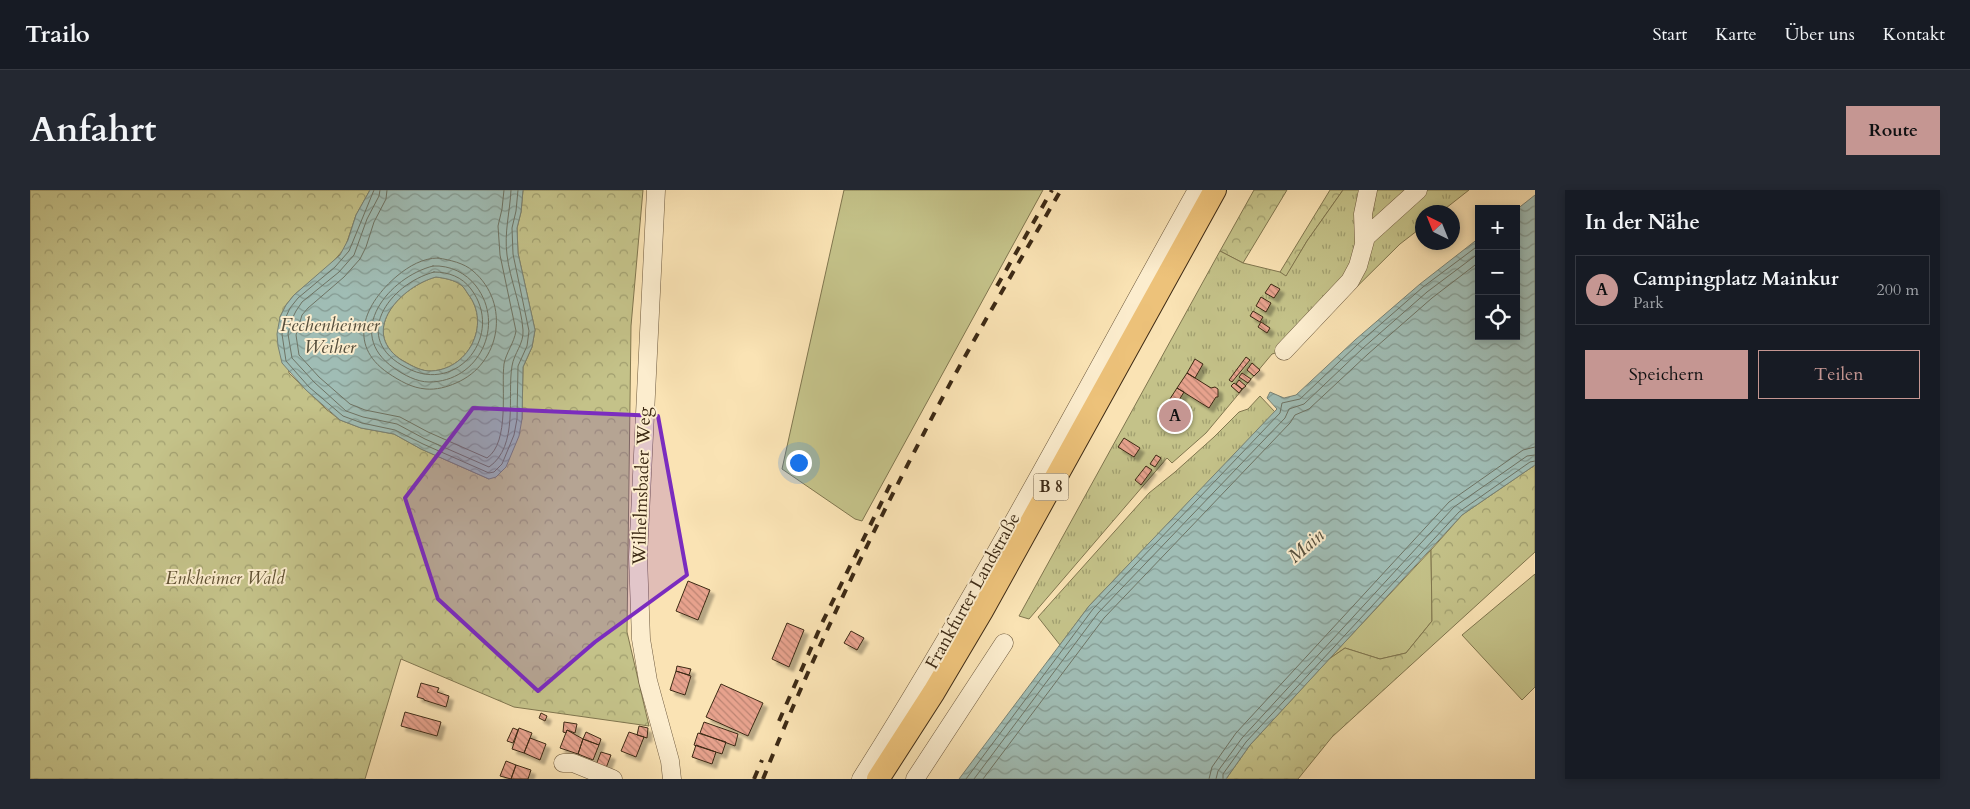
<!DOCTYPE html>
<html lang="de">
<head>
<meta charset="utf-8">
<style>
	body { margin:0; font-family:Cardo,serif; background:#242831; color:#f1f3f6 }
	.controls { position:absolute; right:15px; top:15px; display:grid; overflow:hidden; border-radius:0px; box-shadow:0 2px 8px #0003 }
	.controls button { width:45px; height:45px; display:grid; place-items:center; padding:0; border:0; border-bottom:1px solid #363941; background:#171b24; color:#f1f3f6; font:25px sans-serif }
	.compass { position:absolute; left:1385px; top:15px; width:45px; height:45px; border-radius:50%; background:#171b24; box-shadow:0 2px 8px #0003; rotate:317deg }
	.you { position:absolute; left:768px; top:272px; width:18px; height:18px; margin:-12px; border:4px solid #fff; border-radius:50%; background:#1a73e8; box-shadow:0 0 0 8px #1a73e833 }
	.badge { display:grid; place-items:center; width:32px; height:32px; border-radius:50%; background:#c59692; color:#111; font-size:16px; font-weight:700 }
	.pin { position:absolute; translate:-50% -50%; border:2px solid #fff; box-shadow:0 1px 5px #0006 }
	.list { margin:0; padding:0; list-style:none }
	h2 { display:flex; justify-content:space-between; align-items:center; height:65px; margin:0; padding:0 20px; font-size:21px }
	h2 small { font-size:16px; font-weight:400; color:#9ea1a6 }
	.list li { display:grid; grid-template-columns:32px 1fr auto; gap:15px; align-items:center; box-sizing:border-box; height:70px; margin:0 10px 10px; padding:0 10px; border:1px solid #363941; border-radius:0px }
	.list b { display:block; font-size:19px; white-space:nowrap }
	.list p { margin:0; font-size:16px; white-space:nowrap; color:#9ea1a6 }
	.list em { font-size:16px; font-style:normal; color:#9ea1a6 }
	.actions { display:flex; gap:10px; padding:15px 20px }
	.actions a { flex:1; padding:11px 0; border:1px solid #c59692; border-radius:0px; text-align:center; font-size:18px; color:#c59692 }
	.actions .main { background:#c59692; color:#111 }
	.icon { flex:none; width:28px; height:28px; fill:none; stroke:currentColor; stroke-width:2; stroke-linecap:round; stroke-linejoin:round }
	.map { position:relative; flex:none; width:1505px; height:589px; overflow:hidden; border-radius:0px }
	header { display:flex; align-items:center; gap:30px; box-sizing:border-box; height:70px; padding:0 25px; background:#171b24; border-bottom:1px solid #363941 }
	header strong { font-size:24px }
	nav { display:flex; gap:28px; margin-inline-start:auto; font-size:18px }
	.intro { display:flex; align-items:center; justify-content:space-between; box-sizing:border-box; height:120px; padding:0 30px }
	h1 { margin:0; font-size:35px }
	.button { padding:12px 22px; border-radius:0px; background:#c59692; color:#111; font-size:18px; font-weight:700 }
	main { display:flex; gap:30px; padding:0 30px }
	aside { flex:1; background:#171b24; border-radius:0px; box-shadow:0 2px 8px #0003 }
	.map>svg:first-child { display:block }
	.grass { fill:#c4c289; stroke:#80764f }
	.forest { fill:url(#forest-crowns); stroke:#80764f }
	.park { fill:url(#park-tufts); stroke:#80764f }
	.water { fill:url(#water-waves); stroke:#788275; fill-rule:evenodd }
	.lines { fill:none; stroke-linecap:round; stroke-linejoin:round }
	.shore { stroke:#6e7465; stroke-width:1 }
	.building { fill:url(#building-back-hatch); stroke:#3d2a15; filter:url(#shadow) }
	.minor-casing { stroke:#6c583d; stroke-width:19 }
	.major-casing { stroke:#3d2a15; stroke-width:24 }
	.minor { stroke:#fcedce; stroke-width:18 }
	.major { stroke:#edc27a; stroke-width:22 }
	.rail { stroke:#3d2a15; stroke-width:4; stroke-dasharray:9 9; stroke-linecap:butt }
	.marked { fill:#7b2cbf; fill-opacity:0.2; stroke:#7b2cbf; stroke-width:4; stroke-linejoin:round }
	.labels { text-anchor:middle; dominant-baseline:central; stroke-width:4; stroke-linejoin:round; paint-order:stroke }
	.shield { fill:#fcedce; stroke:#76644c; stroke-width:1 }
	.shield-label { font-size:16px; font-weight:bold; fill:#3d2a15 }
	.street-label { font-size:18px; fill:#3d2a15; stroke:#fcedce }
	.park-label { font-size:18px; font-style:italic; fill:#5f5032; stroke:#fcedce }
	.water-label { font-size:19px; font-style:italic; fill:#564f3d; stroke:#fcedce }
</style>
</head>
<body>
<header>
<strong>Trailo</strong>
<nav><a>Start</a><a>Karte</a><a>Über uns</a><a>Kontakt</a></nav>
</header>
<div class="intro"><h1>Anfahrt</h1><a class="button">Route</a></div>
<main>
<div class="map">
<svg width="1505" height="589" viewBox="0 0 1505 589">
	<defs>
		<pattern id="forest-crowns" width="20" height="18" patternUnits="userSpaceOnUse" patternTransform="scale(1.25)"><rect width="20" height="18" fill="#c4c289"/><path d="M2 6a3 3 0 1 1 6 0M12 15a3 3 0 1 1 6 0" fill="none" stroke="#a09e6f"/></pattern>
		<pattern id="park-tufts" width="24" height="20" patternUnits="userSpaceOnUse" patternTransform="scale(1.25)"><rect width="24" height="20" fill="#c4c289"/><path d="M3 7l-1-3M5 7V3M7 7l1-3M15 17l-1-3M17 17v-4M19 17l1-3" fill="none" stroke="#a09e6f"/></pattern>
		<pattern id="water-waves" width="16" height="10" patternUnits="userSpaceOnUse" patternTransform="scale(1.25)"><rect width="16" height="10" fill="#a0bdb5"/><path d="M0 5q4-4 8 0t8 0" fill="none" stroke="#849a92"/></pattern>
		<pattern id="building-back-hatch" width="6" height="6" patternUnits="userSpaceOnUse" patternTransform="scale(1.25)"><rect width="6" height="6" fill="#e7a28d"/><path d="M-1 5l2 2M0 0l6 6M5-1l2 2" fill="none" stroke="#bc8472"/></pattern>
		<filter id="shadow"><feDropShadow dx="4.5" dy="4.5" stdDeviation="1" flood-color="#0004"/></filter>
	</defs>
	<rect width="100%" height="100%" fill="#fae3b4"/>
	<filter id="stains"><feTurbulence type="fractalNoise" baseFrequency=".004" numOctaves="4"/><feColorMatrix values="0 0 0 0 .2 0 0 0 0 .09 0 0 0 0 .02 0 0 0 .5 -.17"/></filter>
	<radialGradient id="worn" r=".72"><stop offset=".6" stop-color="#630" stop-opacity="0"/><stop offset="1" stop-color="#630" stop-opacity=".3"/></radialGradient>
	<path class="grass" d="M814,0h199l-181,331 -7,-2 -73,-50z
		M1401,360l1,71 -26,32 -26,6 -35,-11 -16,11z
		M1505,384v113l-13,13 -60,-65z"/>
	<path class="forest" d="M0,0h340l-14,25 -11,33 -14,16 -37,31 -8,10 -6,12 9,56 37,36 14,11 21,8 33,6 27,15 68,30 33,-60 1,-52 9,-20 3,-17 -17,-77 -1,-25 4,-16 2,-22h120l-12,136 -4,306 22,94 -135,-19 -113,-48 -36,120h-335z
		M1224,0h33l-44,73 -23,-12z
		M1300,0h13l-36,51 -21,36 -6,-5z
		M406,87c8,1 19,3 25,8 3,2 5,6 7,9 24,30 0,78 -40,77 -10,-1 -19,-7 -28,-12 -41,-29 2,-73 36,-82z
		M1505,275v87l-203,185 -34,42h-72l24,-34 79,-86 16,-11 35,11 26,-6 26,-32 -1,-71 31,-35z"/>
	<path class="park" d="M1313,0h126l-28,22h-19v15l-22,17 -111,110 -10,-2 -7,2 -66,79 -34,30 -5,-5 -138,161 -10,-3 201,-365 23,12 37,9 6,4 21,-35z
		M1230,206l15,16 -186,194 -29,39 -22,-28 111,-124 26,-21 39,-35 25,-25 9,-3z"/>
	<path class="water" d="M340,0h153l-2,22 -4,16 1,25 17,77 -3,17 -9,20 -1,52 -3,17 -13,31 -10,10 -7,2 -68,-30 -27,-15 -33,-6 -21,-8 -34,-30 -24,-27 -4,-17 -1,-12 3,-17 6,-12 8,-10 46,-40 8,-15 8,-25zM406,87c8,1 19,3 25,8 3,2 5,6 7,9 24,30 0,78 -40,77 -10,-1 -20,-7 -28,-12 -41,-29 2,-73 36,-82z
		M1505,5v270l-73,50 -212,230 -24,34h-267l130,-173 188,-197 -10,-11 3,-6 14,6 12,-3 59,-55 65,-56 59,-46v98h37v-126z"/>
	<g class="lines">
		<path class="shore" d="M344,0l-25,61 -14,16 -37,31 -8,10 -5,11 -3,15 4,27 23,26 34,29 19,7 33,7 28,14 66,29 5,-1 8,-8 12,-29 3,-16 1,-53 9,-20 2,-15 -16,-77 -1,-26 4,-17 2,-21
			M350,0l-1,6 -12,23 -13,36 -15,17 -37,30 -6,9 -5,10 -3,13 4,24 22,24 32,29 17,6 34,7 28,15 64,28c30,-21 18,-71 23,-101 2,-13 12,-22 11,-36 -2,-26 -13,-50 -16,-75 -3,-23 3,-43 4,-65
			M357,0l-1,9 -12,23 -8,25 -6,12 -16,18 -36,31 -6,7 -6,20 3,20 20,22 31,27 15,6 35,7 28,15 59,26c23,-16 14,-70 17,-94 2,-11 10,-21 12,-33l-16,-76 -2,-29 4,-17 2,-19
			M408,68c12,2 26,5 35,13 38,32 28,93 -17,112 -9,4 -20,7 -30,6 -14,-1 -26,-8 -38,-16 -42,-29 -23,-70 9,-97 12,-10 26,-18 41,-18z
			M403,76c17,-1 33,7 43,20 30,39 3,96 -47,96 -12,0 -25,-7 -35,-14 -51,-35 -5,-91 39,-102z
			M404,82c15,0 28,5 37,17 34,45 -13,106 -64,79 -58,-29 -18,-84 27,-96z
			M936,589l127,-170 187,-196 2,-10 18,-4 58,-55 65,-57 56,-42
			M944,589l124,-166 187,-195 4,-9 15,-5 59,-56 64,-56 52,-39
			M953,589l121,-161 186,-195 5,-8 14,-6 59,-55 64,-56 47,-36
			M1179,589l3,-12 24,-34 213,-231 74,-52 12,-3
			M1186,589l2,-8 24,-33 212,-231 73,-51 8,-1
			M1193,589v-5l23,-32 213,-230 71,-50 5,-1"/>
	</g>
	<path class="building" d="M1241,94l9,5 -6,9 -9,-5z
		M1231,107l10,6 -5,9 -10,-6z
		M1223,121l10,6 -3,5 -10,-6z
		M1231,132l9,6 -3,5 -9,-6z
		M1216,167l4,3 -18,22 -3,-2z
		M1165,169l8,5 -8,14 -8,-5z
		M1222,173l8,7 -6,6 -7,-6z
		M1157,183l24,15 4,-1 3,2v8h-2l-7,11 -32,-20z
		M1212,183l9,6 -3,4 -9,-6z
		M1209,190l7,6 -4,3 -6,-5z
		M1204,193l8,6 -3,4 -8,-7z
		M1147,198l7,4 -8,13 5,3 -3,5 -12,-8z
		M1094,248l16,10 -6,9 -16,-10z
		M1126,265l5,3 -6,9 -5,-3z
		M1116,276l6,4 -11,15 -6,-5z
		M658,391l22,9 -12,30 -22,-9z
		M757,433l17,7 -15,37 -17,-8z
		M821,441l13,7 -7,12 -13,-7z
		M647,476l14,3 -2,6 -13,-4z
		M646,481l15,5 -6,19 -15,-5z
		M391,493l18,5 -2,4 12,4 -3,11 -22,-7v-1l-7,-2z
		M691,494l42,19 -15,33 -42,-19z
		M375,522l36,10 -4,14 -36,-10z
		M511,523l6,3 -2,5 -6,-3z
		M534,532l13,2 -2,9 -8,-3 -1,3 -3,-1z
		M674,532l34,12 -3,12 -35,-13z
		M609,536l9,2 -1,10 -10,-3z
		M483,538l5,2 -5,13 -6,-2z
		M489,538l13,5 -8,20 -12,-4z
		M537,540l16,9 -5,15 -18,-6z
		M556,542l15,7 -2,6 -16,-6z
		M599,542l15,5 -8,20 -15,-6z
		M668,543l28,9 -4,12 -28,-9z
		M500,548l16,6 -6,16 -16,-7z
		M553,549l16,6 -6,15 -15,-6z
		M666,555l20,7 -4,12 -20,-7z
		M571,562l10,3 -5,13 -10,-3z
		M476,571l10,4 -5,14 -11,-3z
		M486,575l15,5 -3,9h-17z"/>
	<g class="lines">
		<defs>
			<path id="minor" d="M626,0l-18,367 3,82 7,42 22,80 2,18
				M1334,52l-1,-28 5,-24
				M1254,161l66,-70 8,-15 8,-29 52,-47
				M533,573h10l40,16
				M831,589c121,-191 226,-392 336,-589
				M885,589l89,-136"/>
			<path id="major" d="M848,589l56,-87 48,-81 233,-421"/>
		</defs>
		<use href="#minor" class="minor-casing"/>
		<use href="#major" class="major-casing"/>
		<use href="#minor" class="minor"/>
		<use href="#major" class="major"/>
		<path class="rail" d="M967,96l55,-96
			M749,531l44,-100 71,-144
			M724,589l8,-19
			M733,589c47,-117 102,-233 161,-346 42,-82 90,-162 137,-243"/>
	</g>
	<path class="marked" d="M443,218l185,8 29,159 -92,67 -57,49 -100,-92 -33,-101z"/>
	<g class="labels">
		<rect class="shield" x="1003.5" y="283.5" width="35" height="27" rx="4"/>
		<g class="shield-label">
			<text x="1021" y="297">B 8</text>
		</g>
		<g class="street-label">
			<text transform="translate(612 296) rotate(-88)">Wilhelmsbader Weg</text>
			<text transform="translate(943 401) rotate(-61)">Frankfurter Landstraße</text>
		</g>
		<g class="park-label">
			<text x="195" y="388">Enkheimer Wald</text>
		</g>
		<g class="water-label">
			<text x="300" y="135">Fechenheimer<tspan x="300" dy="22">Weiher</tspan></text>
			<text transform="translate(1276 356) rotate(-41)">Main</text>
		</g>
	</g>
	<rect width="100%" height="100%" filter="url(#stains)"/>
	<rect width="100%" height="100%" fill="url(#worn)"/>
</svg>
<div class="controls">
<button>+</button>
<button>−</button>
<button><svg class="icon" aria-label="locate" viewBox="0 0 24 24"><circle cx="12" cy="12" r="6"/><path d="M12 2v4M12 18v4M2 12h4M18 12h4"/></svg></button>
</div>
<svg class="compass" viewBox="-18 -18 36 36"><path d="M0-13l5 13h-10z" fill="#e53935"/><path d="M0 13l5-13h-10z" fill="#9ea1a6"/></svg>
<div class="you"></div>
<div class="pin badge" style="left:1145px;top:226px">A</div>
</div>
<aside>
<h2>In der Nähe<small></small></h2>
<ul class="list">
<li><span class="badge">A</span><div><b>Campingplatz Mainkur</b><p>Park</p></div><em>200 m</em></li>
</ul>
<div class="actions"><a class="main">Speichern</a><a>Teilen</a></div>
</aside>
</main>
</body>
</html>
